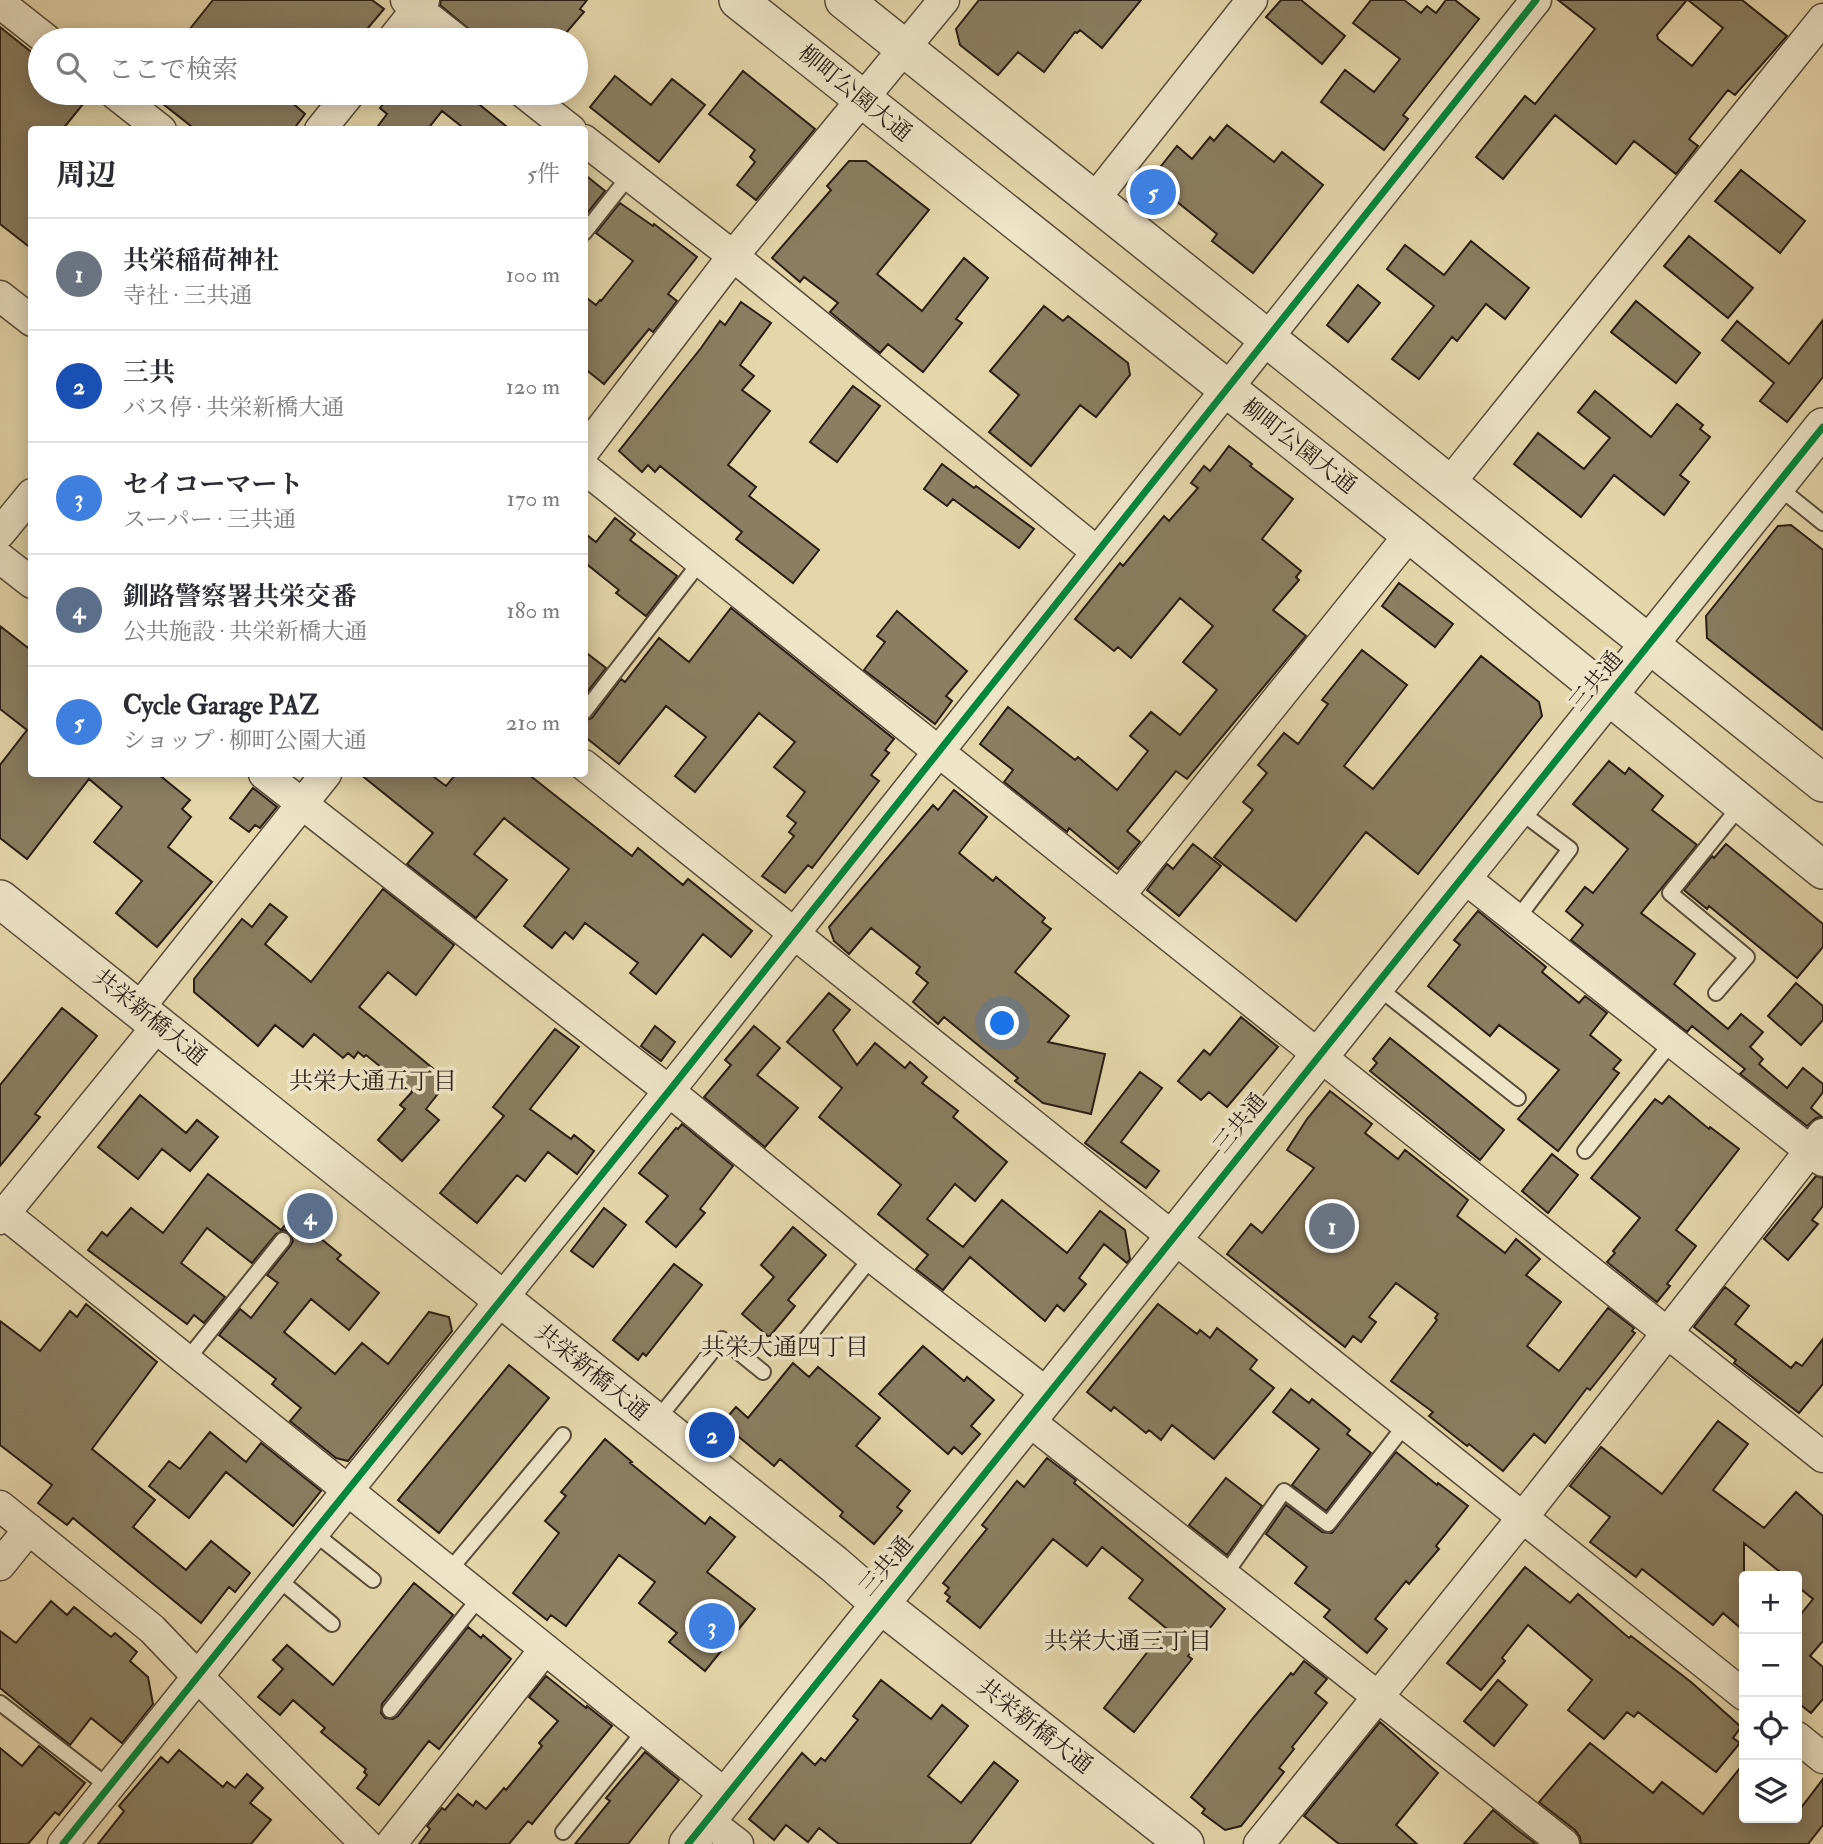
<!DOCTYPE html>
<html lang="ja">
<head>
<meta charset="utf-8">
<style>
	body { margin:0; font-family:"IM FELL Double Pica","Noto Serif JP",serif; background:#f2f2f3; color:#2b2b33 }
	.controls { position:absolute; right:21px; bottom:21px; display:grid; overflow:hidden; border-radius:7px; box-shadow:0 4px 18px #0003 }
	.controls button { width:63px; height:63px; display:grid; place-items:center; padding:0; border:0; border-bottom:2px solid #e1e1e2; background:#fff; color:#2b2b33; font:35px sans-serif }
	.you { position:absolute; left:1003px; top:1024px; width:24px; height:24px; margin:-18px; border:5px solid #fff; border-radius:50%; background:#1a73e8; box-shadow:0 0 0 10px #1a73e833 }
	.badge { display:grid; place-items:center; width:46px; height:46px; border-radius:50%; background:#8f2418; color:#fff; font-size:23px; font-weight:700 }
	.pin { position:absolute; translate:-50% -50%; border:4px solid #fff; box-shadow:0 2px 7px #0006 }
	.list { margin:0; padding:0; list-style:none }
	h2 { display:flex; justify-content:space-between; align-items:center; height:91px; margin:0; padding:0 28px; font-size:30px }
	h2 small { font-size:23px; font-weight:400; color:#7c7c81 }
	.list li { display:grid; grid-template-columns:46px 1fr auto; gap:21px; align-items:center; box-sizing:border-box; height:112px; padding:0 28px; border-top:2px solid #e1e1e2 }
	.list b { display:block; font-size:26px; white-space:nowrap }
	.list p { margin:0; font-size:23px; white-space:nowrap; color:#7c7c81 }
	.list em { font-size:23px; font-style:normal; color:#7c7c81 }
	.icon { flex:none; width:38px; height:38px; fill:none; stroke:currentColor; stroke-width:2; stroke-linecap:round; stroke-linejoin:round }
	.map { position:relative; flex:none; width:1823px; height:1844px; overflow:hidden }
	.search { position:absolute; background:#fff; box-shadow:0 4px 18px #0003; left:28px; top:28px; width:560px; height:77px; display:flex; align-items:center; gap:18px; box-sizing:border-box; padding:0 24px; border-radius:38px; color:#7c7c81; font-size:26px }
	.panel { position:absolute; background:#fff; box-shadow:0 4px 18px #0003; left:28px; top:126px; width:560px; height:651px; border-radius:7px }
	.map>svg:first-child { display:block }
	.building { fill:#8b7e62; stroke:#2a1e15; stroke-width:2 }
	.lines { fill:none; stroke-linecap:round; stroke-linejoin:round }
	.service-casing { stroke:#594c3a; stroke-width:18 }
	.minor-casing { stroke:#594c3a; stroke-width:33 }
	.tertiary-casing { stroke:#594c3a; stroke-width:40 }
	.service { stroke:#eee4c8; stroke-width:14 }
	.minor { stroke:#eee4c8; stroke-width:30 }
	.tertiary { stroke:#eee4c8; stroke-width:37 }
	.cycleway-casing { stroke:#eee4c8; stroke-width:11 }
	.cycleway { stroke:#00873e; stroke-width:7 }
	.labels { text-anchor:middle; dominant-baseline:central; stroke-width:7; stroke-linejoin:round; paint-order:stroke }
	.street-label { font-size:23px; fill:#2a1e15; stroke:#eee4c8 }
	.neighbourhood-label { font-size:24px; fill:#2a1e15; stroke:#eee4c8 }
</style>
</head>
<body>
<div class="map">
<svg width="1823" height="1844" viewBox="0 0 1823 1844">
	<rect width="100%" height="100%" fill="#e5d6aa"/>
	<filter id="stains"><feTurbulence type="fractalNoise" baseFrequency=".00286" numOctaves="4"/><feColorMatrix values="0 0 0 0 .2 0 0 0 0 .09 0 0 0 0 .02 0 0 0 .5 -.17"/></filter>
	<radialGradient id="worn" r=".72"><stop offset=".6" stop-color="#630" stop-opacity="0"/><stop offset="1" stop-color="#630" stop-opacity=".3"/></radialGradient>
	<path class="building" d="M213,0h159l12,9 -26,31h-157l-12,-10z
		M441,0h146l-7,9 4,3 -24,28h-78l-42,-35z
		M979,0h162l-39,48 -22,-18 -3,3 -2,-1 -31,40 -26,-20 -20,23 -38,-30 -4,-16z
		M1281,0h20l44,36 -23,28 -56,-47z
		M1371,0h33l17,13 6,-7 9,7 10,-13h9l24,19 -76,96 5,4 -24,31 -63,-48 24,-32 29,22 26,-33 -47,-36z
		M1558,0h129l-30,35 1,4 34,27 31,-38 -35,-28h54l45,36 -52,59 -7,-5 -39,49 9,7 -22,28 -42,-33 -18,23 -61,-49 -52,64 -27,-22 49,-61 10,8 60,-75z
		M0,27l40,32v34h52l-30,37h-30v119l-32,-25z
		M743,71l72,58 -59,71 -19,-15 18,-23 -5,-5 5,-7 -46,-36z
		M615,76l36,29 21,-26 33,26 -46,57 -69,-55z
		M149,93h148l-7,8 15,13 -12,16h-97z
		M392,93h73l46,37h-45l-24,-19 -15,19h-52l12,-16 -7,-6z
		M1227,125l47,37 8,-10 41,33 -70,88 -41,-32 5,-7 -67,-54 27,-34 15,13 18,-22 4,4z
		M849,161h17l63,49 -52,64 45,37 42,-53 24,20 -32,41 6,4 -39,49 -35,-28 -8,9 -50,-41 8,-9 -34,-26 -4,5 -28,-24 59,-68 -4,-4z
		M1741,170l64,51 -25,32 -65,-52z
		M584,174l21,17 -21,26z
		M620,203l33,23 1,-2 43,33 -29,37 9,7 -24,31 -4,-3 -45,55 -20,-16v-72l12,9 4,-5 1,1 32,-40 -37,-28z
		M1689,236l64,52 -25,30 -64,-52z
		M1471,241l58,47 -24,31 -19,-15 -29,37 -5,-4 -33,42 -27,-20 42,-53 -47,-37 18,-24 39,30z
		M1358,285l22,18 -32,39 -21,-17z
		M1636,301l64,52 -24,30 -65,-51z
		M741,302l30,21 -31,42 14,11 -12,14 28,21 -42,54 28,22 -7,9 70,54 -26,33 -57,-44 6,-7 -82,-66 -5,6 -7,-7 -6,7 -23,-21 82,-103 19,-27 5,4z
		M1044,306l19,15 5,-5 60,47 2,12 -34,42 -16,-12 -49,61 -42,-34 30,-37 -29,-24z
		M1823,320v57l-36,45 -27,-21 14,-18 -52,-43 15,-19 52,43z
		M853,386l27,20 -43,56 -27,-20z
		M1595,391l56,46 26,-33 26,21 -3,4 10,8 -30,38 9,7 -25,33 -50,-40 -33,42 -67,-53 24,-31 46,36 26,-31 -32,-26z
		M1229,446l23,18 -2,2 43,33 -31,40 39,32 -5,6 3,3 -26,30 33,26 -119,143 -11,-8 -49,60 13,11 -22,27 -49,-41 -2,4 -63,-50 9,-12 -33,-26 28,-37 67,53 3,-3 39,33 31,-39 -18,-15 21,-24 29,23 37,-45 -34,-28 30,-36 -33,-28 -49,60 -13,-11 -4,4 -39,-32 45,-56 3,3 41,-50 5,5 29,-33 -7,-5 13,-17 6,5z
		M942,464l32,24 2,-2 58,43 -15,19 -66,-49 -6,7 -23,-17z
		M615,518l20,16 -5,6 47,36 -31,40 -30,-23 3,-3 -35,-28v-29l12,9z
		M1791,525l32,25v180l-116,-92 -1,-22 72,-90z
		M1399,583l54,41 -18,23 -53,-41z
		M731,608l163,131 -9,11 4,3 -18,22 8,6 -67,87 -4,-3 -23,28 -23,-17 32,-40 -5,-4 7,-9 -9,-7 18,-24 -31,-25 21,-25 -36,-29 -64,79 -20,-16 31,-39 -40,-31 -47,58 -35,-28v-15l8,-3 29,-39 4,3 34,-44 30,24z
		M897,611l70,60 -21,25 6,5 -17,23 -71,-54 21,-28 -8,-6z
		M0,626l32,25v123h126l32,26 -8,9 9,8 -23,30 44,35 -55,65 -41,-34 26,-32 -48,-39 28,-35 -33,-28 -62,80 -27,-21v-73l27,-35 -27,-21z
		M1362,650l45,35 -63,81 29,23 108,-133 58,46 3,14 -124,158 -52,-42 -70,89 -82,-64 39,-47 -10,-8 24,-29 -9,-8 26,-32 14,11 30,-40 -6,-4z
		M584,651l22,17 -22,28z
		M1609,761l16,13 4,-6 34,28 -11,14 45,35 -56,68 54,41 -21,30 54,45 13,-15 22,18 -13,15 13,12 -4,5 28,24 16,-20 20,16v8l-12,16 11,9 -6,1 -9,8 -67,-52 5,-5 -53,-43 -5,6 -116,-92 12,-15 -17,-14 19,-24 8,6 35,-44 -55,-45z
		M360,774h70l16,12 10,-12h72l104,82 6,-8 45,37 5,-6 64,52 -21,26 -28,-23 -47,60 -26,-21 8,-10 -53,-40 -12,16 -8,-7 -13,16 -28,-22 45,-57 -65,-51 -30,36 33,26 -31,38 -69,-54 26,-31z
		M253,788l24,19 -17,21 -5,-3 -6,7 -19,-14z
		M954,790l33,27 -28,36 34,28 3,-4 49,41 -3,4 9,7 -36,43 54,44 -21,26 57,12 -14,60 -48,-11 -28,-22 3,-3 -74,-61 -6,7 -25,-22 15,-19 -12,-10 4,-6 -49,-39 -22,26 -15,-13 -5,-14 104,-122 5,5z
		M1193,844l28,22 -42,50 -32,-26 20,-26 6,5z
		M1726,844l97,80v23l-26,31 -88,-72 -2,3 -23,-19 28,-34 2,2z
		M383,889l71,56 -38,50 -28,-23 -29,35 89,74 -22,28 13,11 -37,41 -24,-21 27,-31 -5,-4 12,-13 -46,-37 -2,2 -6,-5 -4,6 -6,-5 -5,5 -29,-24 -11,13 -28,-22 -17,21 -64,-54v-13l48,-60 10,8 18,-23 17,13 -22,27 46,38z
		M1478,911l68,56 -4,5 37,31 6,-7 22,17 -17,22 31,25 -8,9 6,4 -61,78 -40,-32 41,-49 -60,-45 -9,11 -62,-50 32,-41 -6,-5z
		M1796,983l27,23v14l-22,25 -33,-29z
		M829,993l21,17 -17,20 24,35 18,-22 30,25 5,-6 17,15 -5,6 36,28 -5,6 54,45 -32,39 -20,-17 -28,35 36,28 39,-47 65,53 33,-42 25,19 5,29 -3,4 -23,-19 -25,34 7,6 -22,27 -7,-6 -12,16 -75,-64 -27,33 -27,-21 12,-14 -50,-41 23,-29 -82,-68 23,-29 -55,-46z
		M62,1008l35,28 -62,78 5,3 -40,49v-81z
		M1241,1017l37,30 -51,60 -18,-15 -8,8 -23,-19 26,-31 6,5z
		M655,1026l20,16 -14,19 -20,-15z
		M754,1026l26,22 -23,27 41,33 -33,39 -61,-50 27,-32 -6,-5z
		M555,1029l24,18 -49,62 41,30 3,-4 20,16 -17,23 -29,-22 -23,29 -8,-6 -40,48 -37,-30 64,-77 -11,-9z
		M1390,1038l114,92 -24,30 -110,-89 7,-8 -4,-4z
		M1140,1072l22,16 -41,54 38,29 -13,17 -61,-45z
		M1330,1091l42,33 -7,9 33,26 7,-9 63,50 -11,16 48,37 11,-14 24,20 -14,16 35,27 -34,44 32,25 49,-63 26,20 -2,3 3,2 -45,57 -3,-2 -42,55 -11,-9 -31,37 -34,-27 -2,2 -38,-30 4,-4 -42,-31 46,-61 -2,-2 3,-4 -42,-31 -27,34 7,5 -15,20 -8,-6 -8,11 -118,-93 24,-30 11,9 52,-65 -27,-18 20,-31z
		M140,1095l46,38 11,-13 21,17 -28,34 -28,-22 -24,30 -40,-32z
		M1669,1096l40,33 1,-2 29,22 -63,81 20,16 -29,38 3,2 -13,16 -50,-40 8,-9 -2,-2 27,-33 -49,-40 64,-79 7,5z
		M682,1124l51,42 -33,43 5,4 -29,34 -30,-25 22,-26 -29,-23 37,-45 2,1z
		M1552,1154l26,21 -30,38 -26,-22z
		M208,1174l73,56 24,-29 21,17 -12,15 27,22 -4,4 42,34 -30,37 -38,-31 -27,33 51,42 27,-31 26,21 41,-52 20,5 3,14 -104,130 -12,-3 -46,-37 11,-13 -29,-24 4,-5 -57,-44 21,-26 11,9 27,-35 -11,-8 24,-30 2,-4 -3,-8 -6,-3 -8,4 -24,29 -45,-35 -26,35 44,34 -21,26 -10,-8 -7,9 -99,-74 14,-18 5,4 24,-28 32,25z
		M1816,1176l7,2v28l-11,14 6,4 -30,36 -24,-21z
		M604,1208l22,17 -33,42 -22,-16z
		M793,1227l33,28 -38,45 7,6 -26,31 -27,-23 32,-37 -13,-12z
		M674,1264l28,21 -56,71 -3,-3 -5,7 -25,-20z
		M1725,1287l24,19 -14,18 56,44 5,-6 6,4 21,-27v45l-24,29 -65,-50 2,-3 -42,-33z
		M86,1304l71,58 -65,87 63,51 -22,27 53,43 25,-29 39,32 -15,19 -6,-5 -28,36 -128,-105 -6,7 -29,-22 14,-18 -52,-40v-124l40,30 30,-40 7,6z
		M1158,1304l39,30 3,-4 10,8 7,-10 40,32 -7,9 24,19 -60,71 -42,-34 -11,15 -12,-10 -3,3 -32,-26 -3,4 -24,-19z
		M923,1346l41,35 3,-4 27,23 -23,26 9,8 -18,20 -8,-7 -6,7 -69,-60z
		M793,1363l16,14 9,-10 62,51 -24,28 54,45 -13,16 5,4 -28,33 -34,-28 3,-4 -63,-53 -6,7 -52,-43 14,-16 12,11z
		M509,1365l40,33 -110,135 -41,-33z
		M1291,1389l18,14 3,-4 38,31 -3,4 24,19 -45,58 -34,-26 27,-36 -46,-37z
		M1718,1421l30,23 -35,46 51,38 32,-36 27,24v125l-13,15 13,11v32l-12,14 -14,-11v-83l16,-20 -16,-13v-10h-12l-41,-33v88l-21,-18 -10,12 -71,-56 -6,8 -46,-35 20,-25 -40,-31 31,-39 61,47z
		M210,1432l36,30 15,-19 60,48 -28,35 -67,-54 -37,46 -40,-32 20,-25 11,8z
		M605,1439l27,23 -2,1 75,61 5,-7 25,20 -28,35 48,37 -50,62 -36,-29 8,-9 -38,-30 16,-21 -36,-27 -53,71 -15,-11 -4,5 -34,-27 46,-60 -14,-12 21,-25 -5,-4z
		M1396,1452l41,33 1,-2 30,23 -32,40 3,3 -30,35 -3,-3 -31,38 12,10 -20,24 -43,-36 6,-7 -35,-27 12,-16 -41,-33 20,-29 36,27 10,1z
		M1047,1458l29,22 -2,3 151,126 -37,47 4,3 -58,73 -30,-24 62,-80 -37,-30 14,-18 -41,-33 -15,19 -34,-27 -73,89 -33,-27 3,-4 -5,-4 4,-5 -6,-5 44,-54 -5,-4 35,-44 7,6z
		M1226,1478l36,28 -35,49 -38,-30z
		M1525,1567l45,36 8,-9 51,44 2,-2 60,46 50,45 -8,11 7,5 -24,29 -78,-60 -4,5 -7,-5 -23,27 -36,-29 24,-30 -64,-55 -26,33 3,3 -24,29 -34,-27z
		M414,1583l39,32 -71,89 -1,9 4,5 8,1 5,-3 70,-89 13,11 2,-3 28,24 -72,90 -10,-8 -50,64 -22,-17 10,-13 -3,-3 2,-3 -45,-37 4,-4 -32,-28 -13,15 -22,-18 25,-28 -10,-9 14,-15 46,40z
		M51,1601l16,14 7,-8 37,30 4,-4 22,19 -7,9 18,16 5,27 -31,39 -31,-25 -21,27 -70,-57v-57l16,12z
		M1304,1661l23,18 -12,14 12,10 -35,44 2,2 -15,19 5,4 -43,54 -16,4 -23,-17 3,-4 -14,-12 63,-80 37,-44 2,2z
		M546,1676l40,32 1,-2 25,20 -80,98 -4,-3 -19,23h-90l11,-15 -3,-3 15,-18 3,2 13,-16 15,12 3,-5 10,8 18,-21 2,2 36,-44 -3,-3 19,-22 -29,-24z
		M881,1680l50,39 11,-14 26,21 -40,50 33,27 33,-41 24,19 -48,63h-131l-20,-16 -11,14 -22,-17 -12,15 -25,-21 53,-66 13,12 6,-7 4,3 33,-41 -5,-4z
		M1498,1680l29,25 -33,41 -30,-25z
		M1380,1722l58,51 -42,52 21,19h-78l-35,-28z
		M1590,1743l63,50 9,-11 41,32 41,-51v55h53v-5l26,-34v46l-15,19h-227l-1,-7 -5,-7 -36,-28z
		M39,1746l46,37 -26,32 -4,-3 -27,32h-28v-96l22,18z
		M179,1750l44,37 4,-5 8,6 12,-14 16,14 -13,15 21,17 -20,24h-153l26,-33 -5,-5 42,-49 7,6z
		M645,1752l34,28 -51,64h-53l35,-43 -4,-3z
		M1493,1810l23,19 20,15h-72z"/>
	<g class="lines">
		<defs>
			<path id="service" d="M584,233l46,-58
				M1777,486l46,37
				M584,712l117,-151
				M1517,919l53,-70 -52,-39
				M1376,986l142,112
				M1716,993l31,-36 -77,-64 71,-88
				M1585,1151l87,-109
				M803,1343l69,-86
				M186,1361l97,-121
				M656,1421l66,-82 41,33
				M314,1533l59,47
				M448,1572l115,-137
				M1224,1576l60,-85 44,33 78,-100
				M277,1578l55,46
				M0,1703l109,84
				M390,1710l90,-113
				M563,1832l82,-102"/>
			<path id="minor" d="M406,0l51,40
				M0,3l47,37
				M392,40l32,-40
				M114,93l47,37
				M524,93l47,37
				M320,130l30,-37
				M584,140l149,116 364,296
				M1093,201l159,-201
				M0,296l32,25
				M584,451l149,-195 211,-256
				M584,468c412,331 826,659 1239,989
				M1448,485l375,-466
				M0,533l32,-39
				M0,558l32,25
				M584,765l1160,930
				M264,774l405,317 203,166 177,138
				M1462,876l361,285
				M1120,895l290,-361
				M139,1008l187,-234
				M0,1210l726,585
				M0,1219l159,-195
				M1028,1420l536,424
				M0,1506l152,123 45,47 169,168
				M0,1565l29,-36
				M1797,1737l26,21
				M707,1820l31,24
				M63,1844l606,-753 867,-1091
				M391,1844l154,-195
				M1259,1844l264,-327 300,-383"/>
			<path id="tertiary" d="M738,0l672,534 413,336
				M844,0l979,783
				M0,899l834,665 46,40 305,240
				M688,1844l1135,-1417"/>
		</defs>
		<use href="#service" class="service-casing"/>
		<use href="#minor" class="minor-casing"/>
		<use href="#tertiary" class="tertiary-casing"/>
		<use href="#service" class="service"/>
		<use href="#minor" class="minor"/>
		<use href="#tertiary" class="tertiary"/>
		<defs>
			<path id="cycleway" d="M63,1844l606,-753 867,-1091
				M688,1844l1135,-1417"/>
		</defs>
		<use href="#cycleway" class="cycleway-casing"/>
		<use href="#cycleway" class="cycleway"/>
	</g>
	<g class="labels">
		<g class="street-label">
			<text transform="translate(855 93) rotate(39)">柳町公園大通</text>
			<text transform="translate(1299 446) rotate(38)">柳町公園大通</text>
			<text transform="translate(1596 681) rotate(-51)">三共通</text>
			<text transform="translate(150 1017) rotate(39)">共栄新橋大通</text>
			<text transform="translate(1240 1123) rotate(-51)">三共通</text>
			<text transform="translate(592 1372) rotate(39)">共栄新橋大通</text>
			<text transform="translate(886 1566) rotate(-50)">三共通</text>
			<text transform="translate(1035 1726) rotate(38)">共栄新橋大通</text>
		</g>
		<g class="neighbourhood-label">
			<text x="373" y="1081">共栄大通五丁目</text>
			<text x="785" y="1347">共栄大通四丁目</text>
			<text x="1128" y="1641">共栄大通三丁目</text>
		</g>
	</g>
	<rect width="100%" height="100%" filter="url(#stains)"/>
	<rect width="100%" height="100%" fill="url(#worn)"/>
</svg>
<div class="controls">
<button>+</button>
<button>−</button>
<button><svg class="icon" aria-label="locate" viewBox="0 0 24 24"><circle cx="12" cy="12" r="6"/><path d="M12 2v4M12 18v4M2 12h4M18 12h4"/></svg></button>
<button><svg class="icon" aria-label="layers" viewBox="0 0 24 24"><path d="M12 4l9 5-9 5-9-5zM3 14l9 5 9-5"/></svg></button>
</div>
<div class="you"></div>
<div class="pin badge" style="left:1332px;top:1226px;background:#6b7280">1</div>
<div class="pin badge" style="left:712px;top:1435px;background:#1a4fb4">2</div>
<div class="pin badge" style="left:712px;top:1626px;background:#3f7fe0">3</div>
<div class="pin badge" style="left:310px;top:1216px;background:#5c6f8a">4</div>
<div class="pin badge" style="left:1153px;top:192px;background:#3f7fe0">5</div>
<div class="search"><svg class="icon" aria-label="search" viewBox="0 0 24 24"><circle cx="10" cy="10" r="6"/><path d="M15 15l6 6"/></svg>ここで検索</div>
<section class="panel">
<h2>周辺<small>5件</small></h2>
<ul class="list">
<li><span class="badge" style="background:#6b7280">1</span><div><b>共栄稲荷神社</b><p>寺社 · 三共通</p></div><em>100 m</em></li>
<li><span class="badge" style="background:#1a4fb4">2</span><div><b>三共</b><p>バス停 · 共栄新橋大通</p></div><em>120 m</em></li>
<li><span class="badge" style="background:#3f7fe0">3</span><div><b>セイコーマート</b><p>スーパー · 三共通</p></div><em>170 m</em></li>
<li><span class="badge" style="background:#5c6f8a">4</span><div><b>釧路警察署共栄交番</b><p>公共施設 · 共栄新橋大通</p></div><em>180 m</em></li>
<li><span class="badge" style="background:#3f7fe0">5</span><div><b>Cycle Garage PAZ</b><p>ショップ · 柳町公園大通</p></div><em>210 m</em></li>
</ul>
</section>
</div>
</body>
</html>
